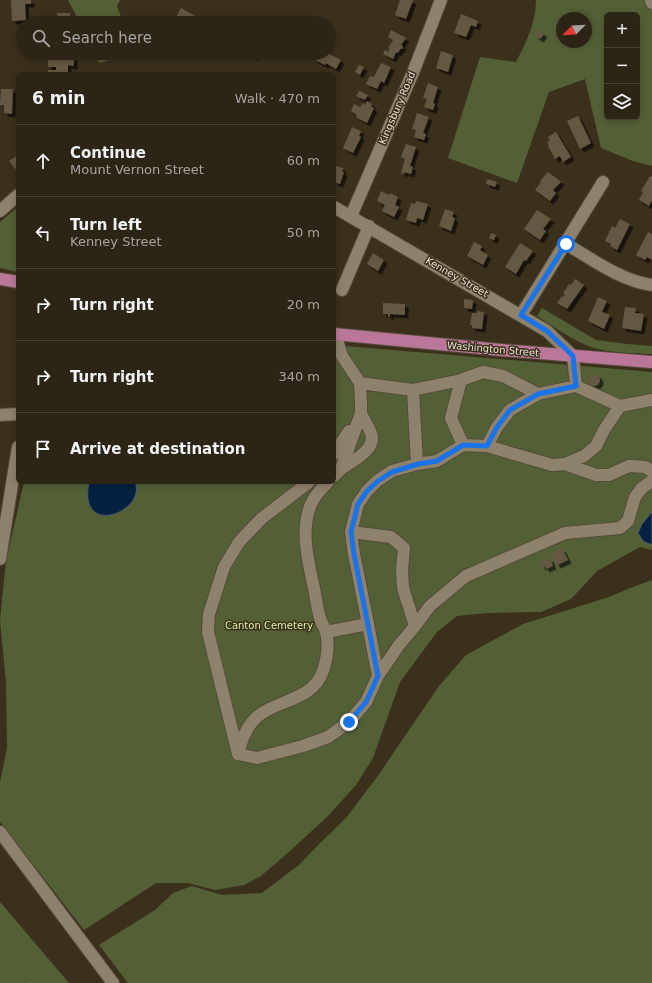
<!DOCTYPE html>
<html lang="en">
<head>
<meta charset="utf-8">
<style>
	body { margin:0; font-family:"DejaVu Sans",sans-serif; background:#342c1e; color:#f1f3f6 }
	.controls { position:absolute; right:12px; top:12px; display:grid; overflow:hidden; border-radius:6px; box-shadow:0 2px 6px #0003 }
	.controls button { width:36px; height:36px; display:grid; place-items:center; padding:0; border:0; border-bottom:1px solid #484134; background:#2c2415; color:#f1f3f6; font:20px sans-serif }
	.compass { position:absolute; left:556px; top:12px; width:36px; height:36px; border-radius:50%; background:#2c2415; box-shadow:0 2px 6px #0003; rotate:246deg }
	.stop { position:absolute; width:12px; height:12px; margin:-9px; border:3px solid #1a73e8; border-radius:50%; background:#fff }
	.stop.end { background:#1a73e8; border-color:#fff; box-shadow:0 1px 4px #0008 }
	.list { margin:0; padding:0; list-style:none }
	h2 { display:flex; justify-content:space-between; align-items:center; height:52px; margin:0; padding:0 16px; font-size:17px }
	h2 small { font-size:13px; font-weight:400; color:#a6a4a0 }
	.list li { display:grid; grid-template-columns:26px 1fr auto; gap:12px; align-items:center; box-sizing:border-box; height:72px; padding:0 16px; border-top:1px solid #484134 }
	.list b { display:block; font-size:15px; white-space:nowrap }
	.list p { margin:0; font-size:13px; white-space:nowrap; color:#a6a4a0 }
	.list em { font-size:13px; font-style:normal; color:#a6a4a0 }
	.icon { flex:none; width:22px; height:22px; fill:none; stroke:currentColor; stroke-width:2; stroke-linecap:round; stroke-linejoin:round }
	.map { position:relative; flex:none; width:652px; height:983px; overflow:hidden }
	.search { position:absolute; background:#2c2415; box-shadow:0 2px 6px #0003; left:16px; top:16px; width:320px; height:44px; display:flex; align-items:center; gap:10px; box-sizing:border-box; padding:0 14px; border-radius:22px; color:#a6a4a0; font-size:15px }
	.panel { position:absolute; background:#2c2415; box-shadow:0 2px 6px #0003; left:16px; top:72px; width:320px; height:412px; border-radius:6px }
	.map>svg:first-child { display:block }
	.green { fill:#536036; fill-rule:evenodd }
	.water { fill:#042141; stroke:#485a6d }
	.building { fill:#655843; filter:url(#shadow) }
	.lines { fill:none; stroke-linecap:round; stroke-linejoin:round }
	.minor-casing { stroke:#554c3b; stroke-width:14 }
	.major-casing { stroke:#554c3b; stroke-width:14 }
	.path { stroke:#6f6553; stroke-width:1.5; stroke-dasharray:4 2; stroke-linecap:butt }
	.minor { stroke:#8f826c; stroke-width:12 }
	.major { stroke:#ba7799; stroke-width:12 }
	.route { stroke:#1a73e8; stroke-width:5 }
	.labels { text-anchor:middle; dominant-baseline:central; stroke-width:3; stroke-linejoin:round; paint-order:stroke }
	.street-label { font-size:10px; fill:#e7e0d4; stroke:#3b301c }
	.park-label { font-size:10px; fill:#d8f0a6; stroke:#3b301c }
</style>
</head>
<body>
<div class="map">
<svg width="652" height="983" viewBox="0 0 652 983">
	<defs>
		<filter id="shadow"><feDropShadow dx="3.5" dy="3.5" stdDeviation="0" flood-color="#0009"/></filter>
	</defs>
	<rect width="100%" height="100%" fill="#3b301c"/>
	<path class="green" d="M68,0h52l-3,6 6,17h-43z
		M536,0h116v166l-19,-5 -32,-13 -16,-69 -36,13 -32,91 -69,-25 32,-101 36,5c10,-19 20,-40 20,-62zM607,15h30v102h-30zM562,18h24v24h-24z
		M86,53h52l-9,7 -9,-5 -19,8z
		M18,207v65l-18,-4v-46z
		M542,308l54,32 31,4 25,2v8c-18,-1 -45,-1 -61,-7 -19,-7 -37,-20 -54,-31z
		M334,345l318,27v178l-12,-3 -43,24 -26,28 -30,13 -55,1 -29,3 -20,16 -37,50 -27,76 -17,27 -28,31 -38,35 -29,25 -17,9 -29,5 -27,-7h-32l-72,47 -84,-108v-40l7,-34 -1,-65 -6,-63 6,-59 18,-79h310z
		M652,580v403h-524l-29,-38 56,-35 18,-17 19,-7 30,9 40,-2 38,-29 18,-19 28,-27 31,-41 62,-91 27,-31 57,-31 86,-27 21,-9z
		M0,902l69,81h-69z"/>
	<path class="water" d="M89,482h46c12,30 -58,57 -46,0z
		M652,512v33l-9,-4 -5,-8 4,-9z"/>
	<path class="building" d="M11,0h20v4h-6l1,16 -14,1z
		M400,0h13l-7,19 -11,-4z
		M181,8l16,9 -3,6h-23l2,-3 1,1z
		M57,13h13v10h-12z
		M461,14l17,7 -2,6 -5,-2 -5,12 -12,-4z
		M298,17l4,6h-5l-3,-4z
		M537,29l7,5 -4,5 -6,-4z
		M391,30l15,8 -5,7 2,1 -1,3h-2l-2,4 -2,-1 -3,7 -10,-5 2,-4 3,2 2,-3 -2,-1 5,-8 -5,-3z
		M441,51l12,4 -5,17 -12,-4z
		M250,53h6l2,2 -3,3z
		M316,53h11l14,7 -5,9 -10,-6 -1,2 -12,-6z
		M48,56l26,1v9l-6,-1v9h-20v-4h8v-3h-8z
		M381,63l10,4 -7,16 -3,-2 -4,8 -11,-5 4,-8 4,1z
		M359,65l5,2 -4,8 -5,-3z
		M428,83l10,4 -5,16 2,1 -2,6 -9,-3 3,-8 -4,-1z
		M1,89h12l-1,25 -8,-1v-8h-4z
		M359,91l9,4 -3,5 -9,-4z
		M367,101l5,3 -1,3 3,1 -7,15 -11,-6 1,-2 -6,-4 3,-7 6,3 3,-4 2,2z
		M417,113l12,4 -6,16 3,1 -2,6 -10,-3 2,-7 -4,-1z
		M578,116l13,27 -11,6 -13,-28z
		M352,127l9,4 -2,5 2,1 -8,16 -10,-5z
		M556,132l15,25 -8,5 -3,-6 -5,3 -7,-13 1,-1 -2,-3 3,-2 -2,-3z
		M406,144l10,3 -6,19 3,1 -2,7 -7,-2 -1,2 -2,-1 4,-14 -4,-2z
		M18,155v15l-1,1 -8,-10z
		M335,166l8,2 -1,4h2l-4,12 -6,-2z
		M548,172l13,10 -8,8 3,3 -6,8 -15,-11 6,-8 -1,-1z
		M650,176l2,1v23l-3,6 -10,-6 4,-8 -2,-1z
		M487,179l10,3 -2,5 -9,-3z
		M381,191l8,4 1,-2 8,4 -3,8 4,2 -5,10 -12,-6 3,-6 -8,-4z
		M416,201l12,3 -5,16 -6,-2 -1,5 -10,-3 5,-17 4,1z
		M445,209l9,3 -2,5 3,1 -4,13 -12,-5z
		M537,210l14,9 -8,10 3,2 -6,9 -16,-11z
		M620,219l10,5 -13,26 -7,-4 1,-2 -6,-3 7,-15 3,2z
		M648,232l4,2v26l-5,-3 -2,3 -9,-5z
		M491,233l5,2 -2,5 -5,-2z
		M474,242l8,4 -2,4 8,5 -5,10 -16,-9z
		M520,243l13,8 -7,10 -2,-1 -8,14 -11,-7z
		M373,253l11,7 -6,11 -11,-7z
		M575,279l9,6 -17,24 -10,-6 5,-7 1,1 2,-2 -2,-2 6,-9 2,1z
		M598,297l9,4 -5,11 8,3 -6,14 -16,-8z
		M464,299l9,1 -1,9 -8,-1z
		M383,303l22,1v11l-15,-1v3h-2v-3h-5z
		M625,307l11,1 -1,5 9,1 -3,17 -19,-3z
		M477,311l7,1 -2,17 -10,-1v-3h-2l2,-12h5z
		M588 380a6 6 0 1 1 12 0a6 6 0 1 1-12 0Z
		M562,548l6,12 -11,5 -6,-11z
		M550,558l3,8 -7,3 -1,-3 -3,1 -2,-5z"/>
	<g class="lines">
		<defs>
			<path id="minor" d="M651,0l1,3
				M334,207l213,124 26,25 3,30 44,20 -16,24 -8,16 -12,10 -19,8
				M0,211l18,-16
				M351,216l63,-146 27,-70
				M566,244c26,15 55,37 86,41
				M342,290l27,-64
				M521,315l82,-133
				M360,383l53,7 48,-10 22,-8 20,4 35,18 -28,16 -13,17 -10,19 65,19 13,-1 31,11h13l20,-9 16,1 7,4
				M413,390l4,74 -25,7 -15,10 -10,10 -9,13 -7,28 40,5 13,11 -2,22 1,18 12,38 15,-20 36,-30 99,-43 55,-5 8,-7 7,-24 7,-9 10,-7
				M538,394l38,-8
				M620,406l32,-6
				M0,415l18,-1
				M463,445l24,1
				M334,454l15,-23
				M417,464l20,-3 26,-16 -12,-27 10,-38
				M341,469c11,-8 36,-19 30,-36 -3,-7 -7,-13 -10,-20
				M334,476l7,-7 20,-56v-12l-1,-18 -18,-27 -7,-22
				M309,482l-48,37 -22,23 -15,25 -15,47 -1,18 30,122c3,-12 7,-24 15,-33 19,-22 59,-18 70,-50 4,-12 6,-27 3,-39 -1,-5 -5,-9 -6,-14 -3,-10 -4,-20 -6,-30 -6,-27 -14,-58 -3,-84 4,-9 10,-15 17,-22
				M0,559l18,-112
				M368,624l10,52
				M326,632l42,-8 -14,-70 -3,-22
				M238,754l19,4 46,-12 25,-9 21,-15 17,-20 12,-26 21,-31 16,-19
				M0,832l113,151"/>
			<path id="major" d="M0,279l18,3
				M334,334l167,16 151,12"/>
		</defs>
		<use href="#minor" class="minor-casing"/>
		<use href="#major" class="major-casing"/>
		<path class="path" d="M28,983h4"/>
		<use href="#minor" class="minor"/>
		<use href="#major" class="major"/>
	</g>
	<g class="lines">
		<path class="route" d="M349,722l17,-20 12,-26 -24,-122 -3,-22 7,-28 9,-13 11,-10 14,-9 26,-8 19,-3 26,-16 24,1 10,-19 13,-17 28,-16 38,-8 -3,-30 -26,-25 -26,-16 45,-71"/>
	</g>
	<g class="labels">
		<g class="street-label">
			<text transform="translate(397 108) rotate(-67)">Kingsbury Road</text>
			<text transform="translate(457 277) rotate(30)">Kenney Street</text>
			<text transform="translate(493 349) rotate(5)">Washington Street</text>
		</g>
		<g class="park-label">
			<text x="269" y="625">Canton Cemetery</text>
		</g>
	</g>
</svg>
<div class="controls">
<button>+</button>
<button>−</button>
<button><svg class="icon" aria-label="layers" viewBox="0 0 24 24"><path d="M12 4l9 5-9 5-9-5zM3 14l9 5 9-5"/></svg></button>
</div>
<svg class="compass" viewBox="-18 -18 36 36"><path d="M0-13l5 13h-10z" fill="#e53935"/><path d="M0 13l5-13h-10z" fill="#a6a4a0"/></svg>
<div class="stop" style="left:566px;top:244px"></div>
<div class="stop end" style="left:349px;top:722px"></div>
<div class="search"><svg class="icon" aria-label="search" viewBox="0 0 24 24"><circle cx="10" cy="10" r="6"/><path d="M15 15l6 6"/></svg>Search here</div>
<section class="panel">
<h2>6 min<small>Walk · 470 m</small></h2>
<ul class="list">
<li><svg class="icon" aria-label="ahead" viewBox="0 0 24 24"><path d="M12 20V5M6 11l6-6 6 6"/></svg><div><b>Continue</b><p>Mount Vernon Street</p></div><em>60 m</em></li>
<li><svg class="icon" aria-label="left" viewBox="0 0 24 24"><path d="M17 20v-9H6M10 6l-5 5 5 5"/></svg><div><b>Turn left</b><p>Kenney Street</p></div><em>50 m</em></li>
<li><svg class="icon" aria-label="right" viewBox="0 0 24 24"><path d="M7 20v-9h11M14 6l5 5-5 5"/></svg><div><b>Turn right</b></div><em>20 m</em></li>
<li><svg class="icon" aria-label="right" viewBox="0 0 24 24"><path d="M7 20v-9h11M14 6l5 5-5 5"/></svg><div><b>Turn right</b></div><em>340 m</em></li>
<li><svg class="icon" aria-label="arrive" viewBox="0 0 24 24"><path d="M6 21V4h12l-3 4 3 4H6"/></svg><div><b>Arrive at destination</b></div></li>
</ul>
</section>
</div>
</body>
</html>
